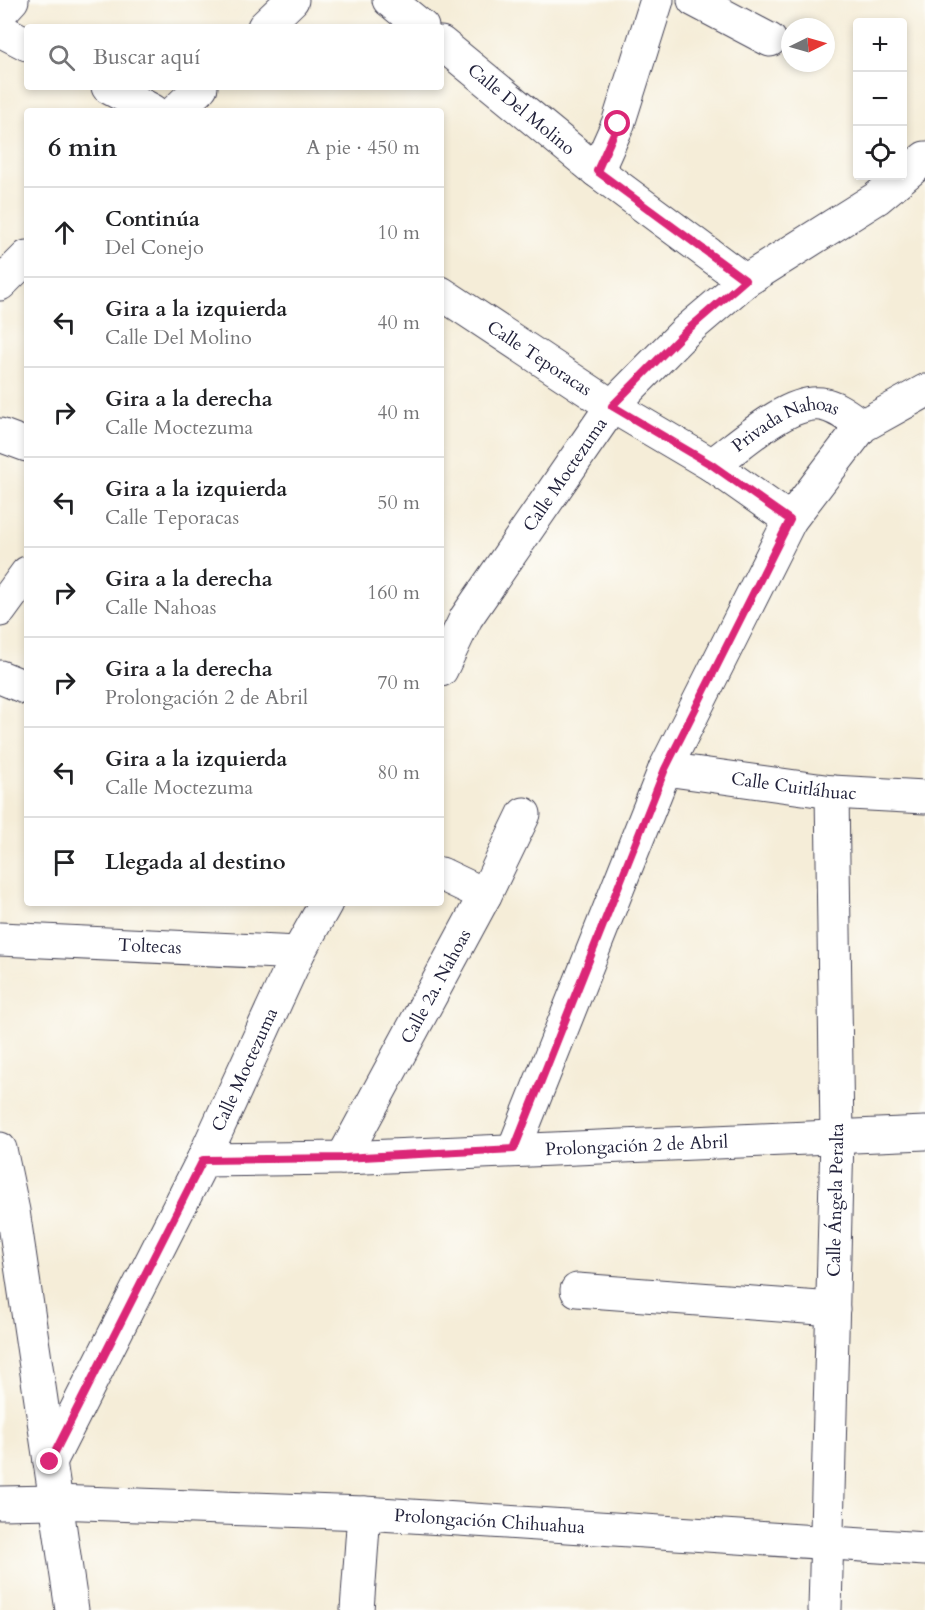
<!DOCTYPE html>
<html lang="es">
<head>
<meta charset="utf-8">
<style>
	body { margin:0; font-family:Cardo,serif; background:#f6f6f6; color:#202124 }
	.controls { position:absolute; right:18px; top:18px; display:grid; overflow:hidden; border-radius:6px; box-shadow:0 3px 9px #0003 }
	.controls button { width:54px; height:54px; display:grid; place-items:center; padding:0; border:0; border-bottom:2px solid #e0e0e0; background:#fff; color:#202124; font:30px sans-serif }
	.compass { position:absolute; left:781px; top:18px; width:54px; height:54px; border-radius:50%; background:#fff; box-shadow:0 3px 9px #0003; rotate:85deg }
	.stop { position:absolute; width:18px; height:18px; margin:-14px; border:4px solid #db2777; border-radius:50%; background:#fff }
	.stop.end { background:#db2777; border-color:#fff; box-shadow:0 2px 6px #0008 }
	.list { margin:0; padding:0; list-style:none }
	h2 { display:flex; justify-content:space-between; align-items:center; height:78px; margin:0; padding:0 24px; font-size:26px }
	h2 small { font-size:20px; font-weight:400; color:#757577 }
	.list li { display:grid; grid-template-columns:39px 1fr auto; gap:18px; align-items:center; box-sizing:border-box; height:90px; padding:0 24px; border-top:2px solid #e0e0e0 }
	.list b { display:block; font-size:22px; white-space:nowrap }
	.list p { margin:0; font-size:20px; white-space:nowrap; color:#757577 }
	.list em { font-size:20px; font-style:normal; color:#757577 }
	.icon { flex:none; width:33px; height:33px; fill:none; stroke:currentColor; stroke-width:2; stroke-linecap:round; stroke-linejoin:round }
	.map { position:relative; flex:none; width:925px; height:1610px; overflow:hidden }
	.search { position:absolute; background:#fff; box-shadow:0 3px 9px #0003; left:24px; top:24px; width:420px; height:66px; display:flex; align-items:center; gap:15px; box-sizing:border-box; padding:0 21px; border-radius:6px; color:#757577; font-size:22px }
	.panel { position:absolute; background:#fff; box-shadow:0 3px 9px #0003; left:24px; top:108px; width:420px; height:798px; border-radius:6px }
	.map>svg:first-child { display:block }
	.lines { fill:none; stroke-linecap:round; stroke-linejoin:round }
	.minor-casing { stroke:#424053; stroke-width:35 }
	.major-casing { stroke:#424053; stroke-width:35 }
	.minor { stroke:#fff; stroke-width:33 }
	.major { stroke:#fff; stroke-width:33 }
	.route { stroke:#db2777; stroke-width:8 }
	.labels { text-anchor:middle; dominant-baseline:central; stroke-width:5; stroke-linejoin:round; paint-order:stroke }
	.street-label { font-size:18px; fill:#22223b; stroke:#fdfcf7 }
</style>
</head>
<body>
<div class="map">
<svg width="925" height="1610" viewBox="0 0 925 1610">
	<rect width="100%" height="100%" fill="#fdfcf7"/>
	<filter id="ink" filterUnits="userSpaceOnUse"><feTurbulence type="fractalNoise" baseFrequency=".0167" numOctaves="2"/><feDisplacementMap in="SourceGraphic" scale="12" xChannelSelector="R" yChannelSelector="G"/><feConvolveMatrix kernelMatrix="1 2 1 2 8 2 1 2 1" color-interpolation-filters="sRGB"/></filter>
	<filter id="wash" filterUnits="userSpaceOnUse"><feTurbulence type="fractalNoise" baseFrequency=".008" numOctaves="4" result="noise"/><feDisplacementMap in="SourceGraphic" scale="24" xChannelSelector="R" yChannelSelector="G"/><feGaussianBlur stdDeviation="1.35" result="paint"/><feColorMatrix in="noise" values="0 0 0 0 0 0 0 0 0 0 0 0 0 0 0 0 0 1.4 0 .05"/><feComposite in="paint" operator="in"/></filter>
	<g filter="url(#wash)">
		<rect width="100%" height="100%" fill="#f5edd8"/>
	</g>
	<g filter="url(#ink)">
		<g class="lines">
			<defs>
				<g id="minor">
					<path d="M389,0l33,27"/>
					<path d="M694,0l76,40"/>
					<path d="M0,13l12,-13"/>
					<path d="M264,27l28,-27"/>
					<path d="M0,30l27,14"/>
					<path id="s1" d="M441,43l156,128 148,110"/>
					<path d="M108,87l45,24"/>
					<path d="M176,111l25,-24"/>
					<path d="M597,171l21,-47 39,-124"/>
					<path d="M0,284l27,-27"/>
					<path id="s2" d="M441,293l171,113 100,59 78,55"/>
					<path d="M0,435l27,10"/>
					<path id="s3" d="M712,465c27,-19 75,-65 109,-61 15,2 28,13 41,22"/>
					<path d="M0,610l27,-37"/>
					<path id="s4" d="M441,670l25,-52 146,-212 73,-74 60,-51 132,-83 48,-40"/>
					<path d="M0,677l27,11"/>
					<path id="s5" d="M665,769l167,23 93,5"/>
					<path d="M441,874l44,21"/>
					<path id="s6" d="M0,939l298,14"/>
					<path d="M514,1149l151,-380 125,-249 72,-94 63,-35"/>
					<path id="s7" d="M343,1158l142,-263 39,-81"/>
					<path id="s8" d="M203,1160l140,-2 582,-25"/>
					<path d="M577,1290l256,19"/>
					<path id="s9" d="M50,1462l153,-302 95,-207 28,-50"/>
					<path id="s10" d="M0,1503l55,-1 309,11 561,36"/>
					<path d="M357,1610l7,-97"/>
					<path id="s11" d="M825,1610l12,-473 -5,-345"/>
				</g>
				<path id="major" d="M0,1149l13,62 59,399"/>
			</defs>
			<use href="#minor" class="minor-casing"/>
			<use href="#major" class="major-casing"/>
			<use href="#minor" class="minor"/>
			<use href="#major" class="major"/>
		</g>
	</g>
	<g class="lines" filter="url(#ink)">
		<path class="route" d="M50,1462l153,-302 140,-2 171,-9 151,-380 125,-249 -78,-55 -100,-59 73,-74 60,-52 -148,-109 21,-47"/>
	</g>
	<g class="labels">
		<g class="street-label">
			<text stroke="none"><textPath href="#s1" startOffset="104">Calle Del Molino</textPath></text>
			<text stroke="none"><textPath href="#s2" startOffset="118">Calle Teporacas</textPath></text>
			<text stroke="none"><textPath href="#s3" startOffset="87">Privada Nahoas</textPath></text>
			<text stroke="none"><textPath href="#s4" startOffset="232">Calle Moctezuma</textPath></text>
			<text stroke="none"><textPath href="#s5" startOffset="130">Calle Cuitláhuac</textPath></text>
			<text stroke="none"><textPath href="#s6" startOffset="150">Toltecas</textPath></text>
			<text stroke="none"><textPath href="#s7" startOffset="195">Calle 2a. Nahoas</textPath></text>
			<text stroke="none"><textPath href="#s9" startOffset="438">Calle Moctezuma</textPath></text>
			<text stroke="none"><textPath href="#s8" startOffset="434">Prolongación 2 de Abril</textPath></text>
			<text stroke="none"><textPath href="#s11" startOffset="410">Calle Ángela Peralta</textPath></text>
			<text stroke="none"><textPath href="#s10" startOffset="490">Prolongación Chihuahua</textPath></text>
		</g>
	</g>
</svg>
<div class="controls">
<button>+</button>
<button>−</button>
<button><svg class="icon" aria-label="locate" viewBox="0 0 24 24"><circle cx="12" cy="12" r="6"/><path d="M12 2v4M12 18v4M2 12h4M18 12h4"/></svg></button>
</div>
<svg class="compass" viewBox="-18 -18 36 36"><path d="M0-13l5 13h-10z" fill="#e53935"/><path d="M0 13l5-13h-10z" fill="#757577"/></svg>
<div class="stop" style="left:618px;top:124px"></div>
<div class="stop end" style="left:50px;top:1462px"></div>
<div class="search"><svg class="icon" aria-label="search" viewBox="0 0 24 24"><circle cx="10" cy="10" r="6"/><path d="M15 15l6 6"/></svg>Buscar aquí</div>
<section class="panel">
<h2>6 min<small>A pie · 450 m</small></h2>
<ul class="list">
<li><svg class="icon" aria-label="ahead" viewBox="0 0 24 24"><path d="M12 20V5M6 11l6-6 6 6"/></svg><div><b>Continúa</b><p>Del Conejo</p></div><em>10 m</em></li>
<li><svg class="icon" aria-label="left" viewBox="0 0 24 24"><path d="M17 20v-9H6M10 6l-5 5 5 5"/></svg><div><b>Gira a la izquierda</b><p>Calle Del Molino</p></div><em>40 m</em></li>
<li><svg class="icon" aria-label="right" viewBox="0 0 24 24"><path d="M7 20v-9h11M14 6l5 5-5 5"/></svg><div><b>Gira a la derecha</b><p>Calle Moctezuma</p></div><em>40 m</em></li>
<li><svg class="icon" aria-label="left" viewBox="0 0 24 24"><path d="M17 20v-9H6M10 6l-5 5 5 5"/></svg><div><b>Gira a la izquierda</b><p>Calle Teporacas</p></div><em>50 m</em></li>
<li><svg class="icon" aria-label="right" viewBox="0 0 24 24"><path d="M7 20v-9h11M14 6l5 5-5 5"/></svg><div><b>Gira a la derecha</b><p>Calle Nahoas</p></div><em>160 m</em></li>
<li><svg class="icon" aria-label="right" viewBox="0 0 24 24"><path d="M7 20v-9h11M14 6l5 5-5 5"/></svg><div><b>Gira a la derecha</b><p>Prolongación 2 de Abril</p></div><em>70 m</em></li>
<li><svg class="icon" aria-label="left" viewBox="0 0 24 24"><path d="M17 20v-9H6M10 6l-5 5 5 5"/></svg><div><b>Gira a la izquierda</b><p>Calle Moctezuma</p></div><em>80 m</em></li>
<li><svg class="icon" aria-label="arrive" viewBox="0 0 24 24"><path d="M6 21V4h12l-3 4 3 4H6"/></svg><div><b>Llegada al destino</b></div></li>
</ul>
</section>
</div>
</body>
</html>
